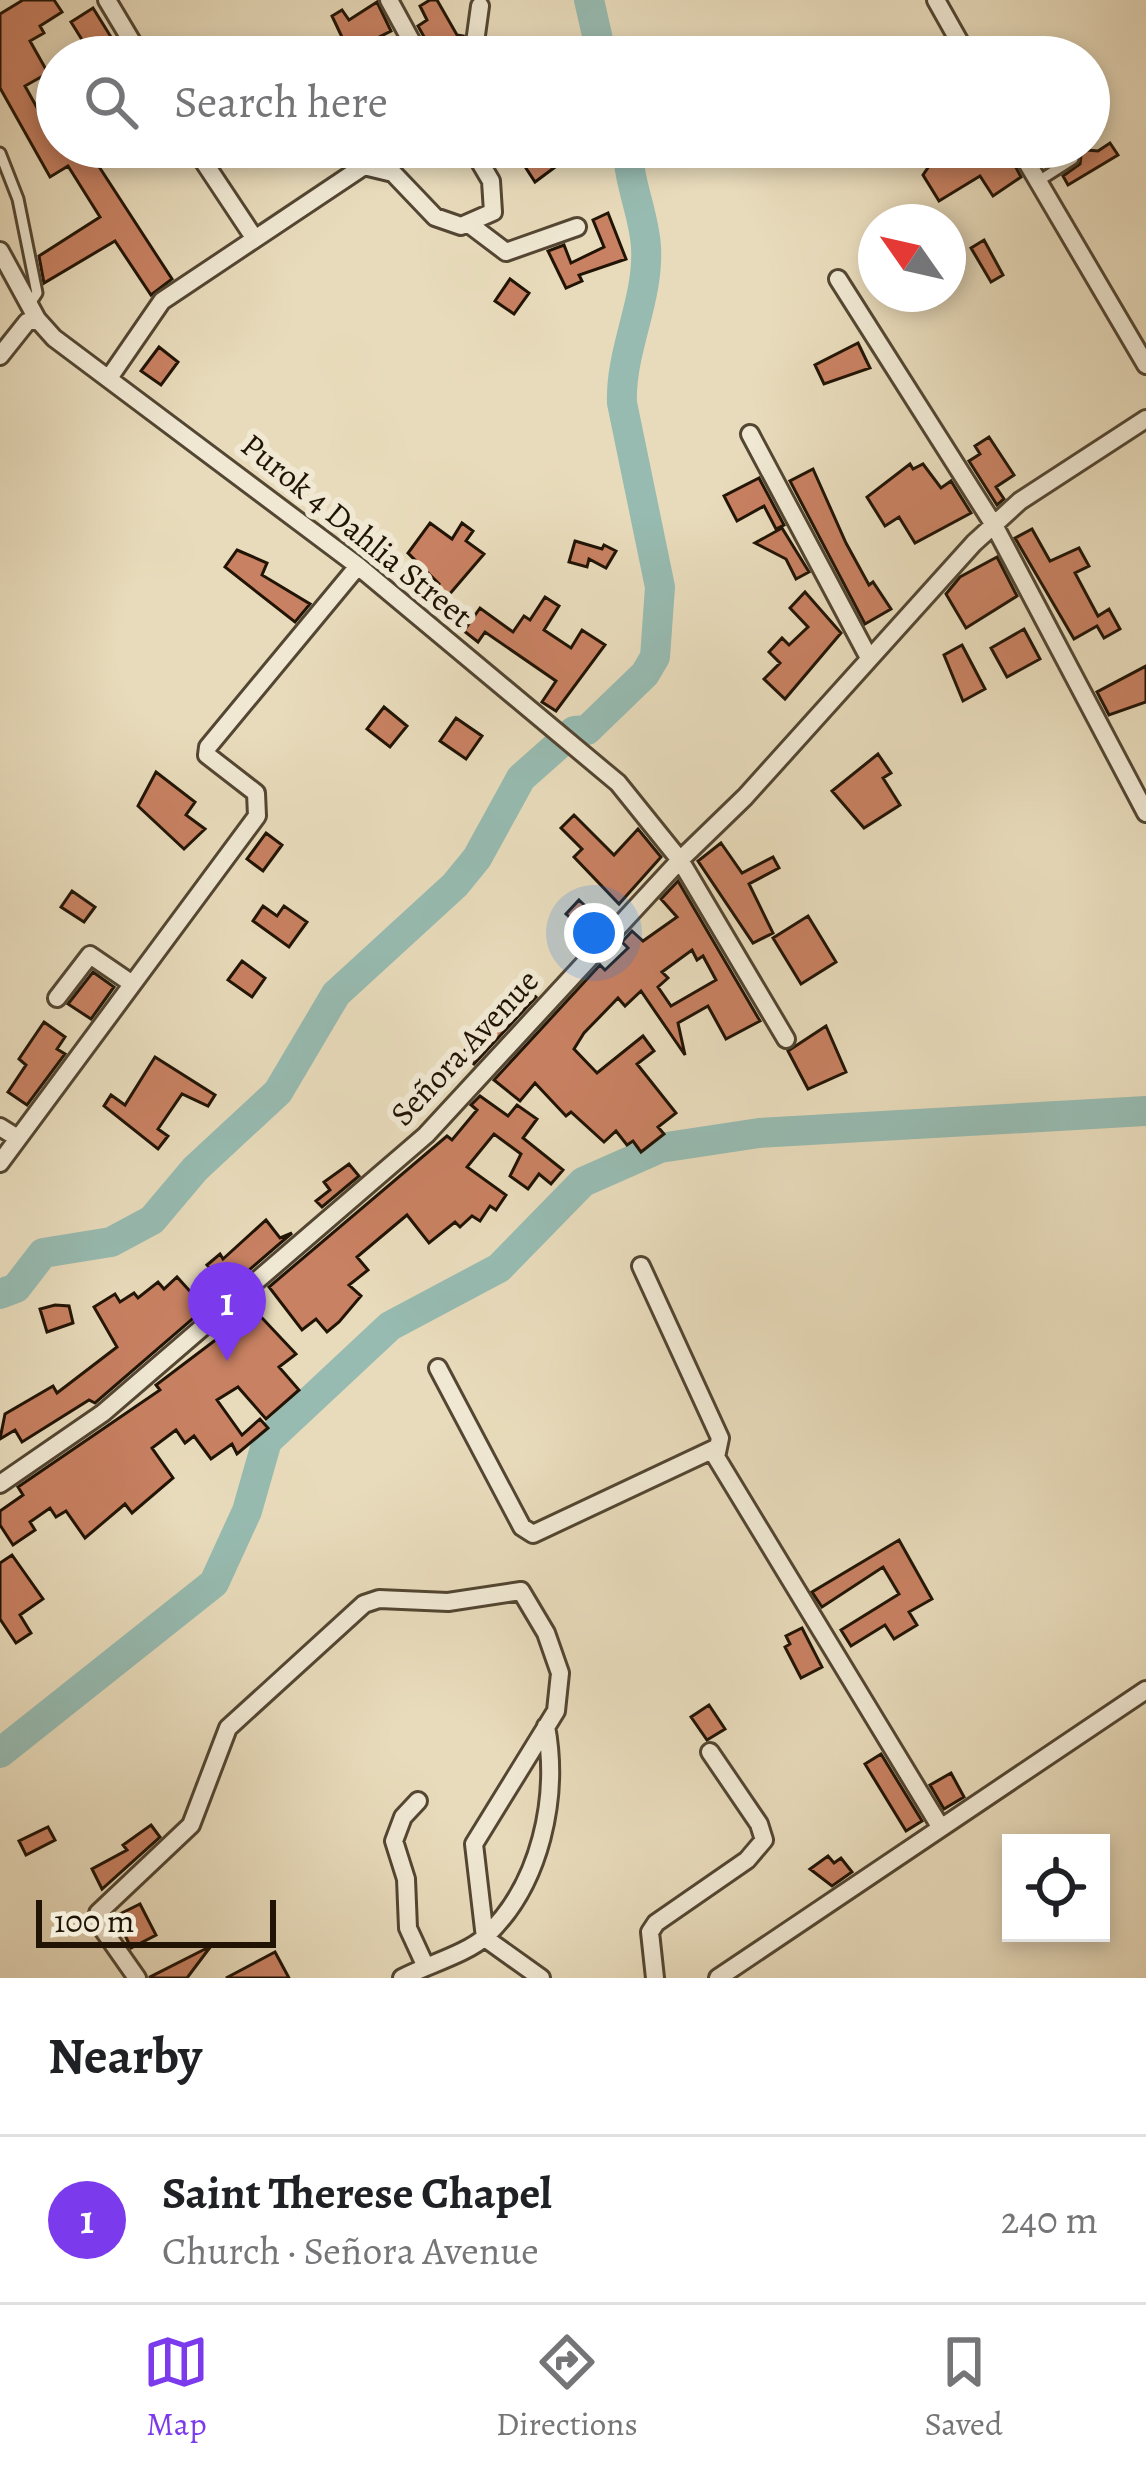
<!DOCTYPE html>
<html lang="en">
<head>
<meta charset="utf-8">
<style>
	body { margin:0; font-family:Alegreya,serif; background:#f2f2f2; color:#202124 }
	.controls { position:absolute; right:36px; bottom:36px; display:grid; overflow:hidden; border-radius:0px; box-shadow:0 6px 18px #0003 }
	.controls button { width:108px; height:108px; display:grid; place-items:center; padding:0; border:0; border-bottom:3px solid #e0e0e0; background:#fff; color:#202124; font:60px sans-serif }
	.compass { position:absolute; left:858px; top:204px; width:108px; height:108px; border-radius:50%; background:#fff; box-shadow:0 6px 18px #0003; rotate:304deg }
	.scale { position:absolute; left:36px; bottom:30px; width:240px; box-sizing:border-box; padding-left:12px; border:6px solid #211405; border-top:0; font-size:33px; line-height:42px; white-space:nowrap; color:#211405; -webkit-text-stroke:9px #f0e8d3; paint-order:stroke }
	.you { position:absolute; left:594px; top:933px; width:42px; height:42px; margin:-30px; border:9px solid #fff; border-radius:50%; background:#1a73e8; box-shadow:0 0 0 18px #1a73e833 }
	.badge { display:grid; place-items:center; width:78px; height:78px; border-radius:50%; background:#7c3aed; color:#fff; font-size:39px; font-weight:700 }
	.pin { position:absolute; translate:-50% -99px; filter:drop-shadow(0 3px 6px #0008) }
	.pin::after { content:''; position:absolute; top:63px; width:42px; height:36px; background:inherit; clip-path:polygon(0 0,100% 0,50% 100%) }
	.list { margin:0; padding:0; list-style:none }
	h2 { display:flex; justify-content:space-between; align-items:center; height:156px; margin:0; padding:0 48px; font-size:51px }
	h2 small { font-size:39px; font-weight:400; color:#757577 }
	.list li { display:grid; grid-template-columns:78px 1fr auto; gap:36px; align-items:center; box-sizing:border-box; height:168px; padding:0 48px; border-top:3px solid #e0e0e0 }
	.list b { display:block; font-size:45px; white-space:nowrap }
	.list p { margin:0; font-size:39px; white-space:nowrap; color:#757577 }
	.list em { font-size:39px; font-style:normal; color:#757577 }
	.icon { flex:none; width:66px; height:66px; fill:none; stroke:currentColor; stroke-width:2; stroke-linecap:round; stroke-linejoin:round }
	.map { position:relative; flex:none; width:1146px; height:1978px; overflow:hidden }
	.search { position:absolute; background:#fff; box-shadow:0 6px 18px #0003; left:36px; right:36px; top:36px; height:132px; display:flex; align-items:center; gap:30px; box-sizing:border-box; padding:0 42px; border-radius:66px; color:#757577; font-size:45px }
	.sheet { height:324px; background:#fff }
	nav { display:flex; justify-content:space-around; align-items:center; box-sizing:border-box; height:168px; border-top:3px solid #e0e0e0; background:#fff; font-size:33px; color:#757577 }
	nav a { display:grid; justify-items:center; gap:6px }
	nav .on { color:#7c3aed }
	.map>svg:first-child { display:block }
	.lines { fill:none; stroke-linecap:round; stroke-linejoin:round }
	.river { stroke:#97bbb1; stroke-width:30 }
	.building { fill:#c88162; stroke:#211405; stroke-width:3; fill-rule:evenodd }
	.service-casing { stroke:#534632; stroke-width:15 }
	.minor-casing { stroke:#534632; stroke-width:22 }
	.service { stroke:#f0e8d3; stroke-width:9 }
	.minor { stroke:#f0e8d3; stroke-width:16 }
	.labels { text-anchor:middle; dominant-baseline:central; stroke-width:12; stroke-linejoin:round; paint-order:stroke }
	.street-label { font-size:33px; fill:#211405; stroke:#f0e8d3 }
</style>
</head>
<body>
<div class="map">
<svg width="1146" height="1978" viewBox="0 0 1146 1978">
	<rect width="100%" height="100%" fill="#e8dbbb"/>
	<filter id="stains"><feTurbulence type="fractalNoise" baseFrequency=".00167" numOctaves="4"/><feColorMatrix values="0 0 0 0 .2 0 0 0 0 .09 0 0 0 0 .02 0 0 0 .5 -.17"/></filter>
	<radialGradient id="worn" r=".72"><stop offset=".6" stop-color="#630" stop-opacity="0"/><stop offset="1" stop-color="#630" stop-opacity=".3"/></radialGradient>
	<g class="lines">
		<path class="river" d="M589,0l13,57
			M0,1294l16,-6 27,-35 68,-11 41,-22 43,-51 83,-77 58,-98 119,-109 22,-27 44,-80 53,-47 13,-1 58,-56 10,-17 5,-70 -38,-184c-2,-53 27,-102 24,-156 -2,-34 -18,-64 -18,-100
			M0,1753l214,-170 33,-72 20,-70 123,-115 109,-58 84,-86 77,-34 99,-15 387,-22"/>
	</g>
	<path class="building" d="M23,0h31l8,12 -22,14 4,7 -14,8 18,32 -23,13 21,38 11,-6v29h38l7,11 -6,4 76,117 -21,16 -36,-54 -71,42 -5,-27 61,-39 -32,-51 -18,11 -50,-89v-74z
		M430,0h7l20,35 6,1 -7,21h-8l-12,-18 -8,5 -10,-18 9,-6 -7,-14z
		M377,2l14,29 -42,21 -17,-36 10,-6 7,10z
		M93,8l18,29 -22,14 -18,-29z
		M1110,143l8,12 -50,30 -5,-9 17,-12 1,-9 -10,-5 -14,8 -7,-11 48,4z
		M556,147h26l-47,35 -11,-17z
		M971,147h34l16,30 -28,19 -13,-20 -41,25 -16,-26 17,-25 10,16 23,-14z
		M608,213l18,46 -47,16 3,6 -16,7 -18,-37 16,-6 7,18 33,-16 -11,-27z
		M984,240l19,35 -12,7 -20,-34z
		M510,279l19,14 -15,21 -19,-13z
		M858,343l12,25 -46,16 -9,-19z
		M159,347l19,15 -17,23 -20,-14z
		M989,437l25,38 -18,12 8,12 -7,6 -28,-44 11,-7 -5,-8z
		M910,464l3,5 10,-5 18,24 10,-7 20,32 -56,30 -16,-26 -14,9 -18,-29z
		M813,469l33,74 23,42 4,-3 18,27 -26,15 -75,-143z
		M759,478l25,47 -8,4 -12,-23 -27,15 -13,-25z
		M430,523l22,16 10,-16 11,8 -7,10 18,13 -42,49 -11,-8 8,-11 -31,-31z
		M782,528l27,44 -13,7 -10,-20 -31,-16z
		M1032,529l18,32 29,-13 10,18 -14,7 23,43 11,-7 11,20 -16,9 -7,-12 -23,13 -59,-101z
		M575,541l27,8 2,-4 12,6 -10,17 -17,-9 -2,8 -18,-5z
		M237,550l30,13 -5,12 48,29 -15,18 -70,-55z
		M997,557l20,39 -51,32 -20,-34 14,-17z
		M805,592l36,41 -56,66 -21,-20 16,-16 -11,-11 13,-14 7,7 19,-18 -18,-19z
		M545,597l14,9 -15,24 27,18 11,-18 23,15 -49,66 -14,-9 14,-21 -71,-49 -7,10 -14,-11 16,-23 33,24 11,-16 6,4z
		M1024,629l16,30 -33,18 -16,-29z
		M962,645l23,44 -22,12 -19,-46z
		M1146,666v36l-37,13 -12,-23z
		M384,707l23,19 -17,21 -23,-18z
		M456,718l26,18 -16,23 -26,-18z
		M878,754l13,19 -8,5 17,27 -36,23 -32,-37z
		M156,772l39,30 -9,13 19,14 -21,20 -46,-43z
		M574,815l40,40 24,-26 23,28 -42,47 -45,-47 8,-8 -21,-21z
		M266,833l16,12 -19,26 -16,-12z
		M721,843l21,30 31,-16 6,11 -30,16 24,49 -20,10 -55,-82z
		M678,881l82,140 -34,18 -18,-33 -30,17 7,32 -44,-64 -16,15 -7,-8 -34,35 -10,16 23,24 46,-37 11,15 -17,13 39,49 -18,14 6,7 -23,18 -8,-11 -6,4 -11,-14 -12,11 -33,-30 -5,4 -31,-33 -15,18 -26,-21 106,-115 5,5 23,-22 -6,-6 10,-11 11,10 34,-24 -16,-18zM692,950l5,10 6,-4 13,24 -45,26 -13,-19 10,-9 -6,-6z
		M72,891l23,16 -11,15 -23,-15z
		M579,900l17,16 -12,14 -18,-16z
		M263,906l14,10 7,-10 23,16 -18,25 -36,-26z
		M808,916l28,46 -35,22 -28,-46z
		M242,961l23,17 -13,19 -24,-17z
		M93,972l21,15 -23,32 -23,-15z
		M527,989l9,8 -62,67 -13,-10z
		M44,1022l21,15 -8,12 8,5 -38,51 -19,-13 18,-27 -7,-6z
		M826,1026l20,46 -38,17 -20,-38z
		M155,1057l60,38 -7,11 -26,-12 -24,35 10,7 -10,13 -54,-43 7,-11 14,10z
		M480,1096l28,20 9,-11 20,14 -14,19 40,32 -12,14 -12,-10 -11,15 -18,-13 11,-22 -27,-20 -27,33 39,28 -10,15 -6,-4 -10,15 -8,-5 -12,11 -5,-5 -26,21 -22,-28 -50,42 11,13 -19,15 12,11 -22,26 -12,10 -11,-13 -14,11 -33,-43 178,-151 5,4 25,-30 -6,-5z
		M349,1164l10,12 -37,31 -6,-6 14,-11 -6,-8z
		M266,1220l14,18 12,-5 -197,170 -6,-3 -67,42 -7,-12 -15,9 5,-25 48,-28 4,7 60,-46 -23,-40 21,-13 5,8 14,-9 4,5 20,-16 6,7 13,-12 19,21 23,-20 -12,-13 13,-11 3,5z
		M249,1304l47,50 -17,13 20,23 -33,29 -28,-32 -21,13 25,35 18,-16 8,9 -31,26 -5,-10 -21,15 -17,-23 -9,7 -9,-13 -24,18 21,30 -41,35 -7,-9 -40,34 -19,-27 -10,6 -6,-9 -20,14 5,8 -22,15 -13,-20v-14l23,-16 -5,-8 142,-97 -4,-5 78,-59 -4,-5z
		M55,1305l14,1 4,17 -26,9 -7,-23z
		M899,1540l33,59 -23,13 8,13 -23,14 -9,-14 -34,21 -10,-16 58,-36 -16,-27 -61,40 -10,-15z
		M12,1555l31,44 -23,16 11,18 -15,10 -16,-24v-56z
		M802,1628l20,39 -21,11 -16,-31 5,-3 -4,-8z
		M709,1705l16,24 -18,11 -16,-23z
		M881,1754l41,67 -16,10 -41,-67z
		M951,1773l13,24 -20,12 -14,-24z
		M151,1825l9,12 -58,52 -10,-20 35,-19 -4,-5z
		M48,1827l7,13 -29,15 -7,-14z
		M828,1856l6,7 7,-5 11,14 -20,14 -22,-17z
		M140,1904l16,31 -25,13 -15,-32z
		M211,1946l-24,32h-37v-1z
		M275,1952l14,26h-63z"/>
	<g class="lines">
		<defs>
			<path id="service" d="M0,153l18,46 19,94 -8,12
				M1037,182l36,-23"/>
			<path id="minor" d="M107,0l34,57
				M389,0l31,57
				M936,0l32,57
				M473,57l7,-51
				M194,147l59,89
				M1018,147l128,218
				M469,224l37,28 71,-25
				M0,251l37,68 17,19 304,228 260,217 62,77 106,179
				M838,279l156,246 152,288
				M0,356l27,-34 10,-3
				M109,378l53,-77 202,-135 29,7 42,44 26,9 32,-14 -2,-31 -20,-34
				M750,434l118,222
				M57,998l33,-43 41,28
				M0,1127l16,10
				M0,1163l257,-347 -1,-23 -49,-38 1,-8 150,-181
				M641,1266l79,172 -4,19 225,371
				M438,1368l84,159 11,7 183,-86
				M0,1484l103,-71 323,-278 254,-275 65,-63 229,-254 46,-42 126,-82
				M418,1801l-15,16 -9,24 12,38 2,49 17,37
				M485,1938l56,40
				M137,1978l-40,-57 1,-8 93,-88 37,-97 136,-124 15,-5 69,3 73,-11 25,42 14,40 -4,38 -82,133 11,94
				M402,1978c24,-13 65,-24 84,-42 55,-52 73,-139 60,-210
				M655,1978l-5,-46 6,-9 91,-63 17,-20 -5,-16 -49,-72
				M718,1978l428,-288"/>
		</defs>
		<use href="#service" class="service-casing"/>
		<use href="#minor" class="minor-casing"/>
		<use href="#service" class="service"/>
		<use href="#minor" class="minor"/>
	</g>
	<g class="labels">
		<g class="street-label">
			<text transform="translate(357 530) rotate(39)">Purok 4 Dahlia Street</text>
			<text transform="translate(464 1047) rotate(-47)">Señora Avenue</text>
		</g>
	</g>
	<rect width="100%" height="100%" filter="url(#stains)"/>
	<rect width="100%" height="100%" fill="url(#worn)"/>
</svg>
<div class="controls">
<button><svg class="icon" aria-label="locate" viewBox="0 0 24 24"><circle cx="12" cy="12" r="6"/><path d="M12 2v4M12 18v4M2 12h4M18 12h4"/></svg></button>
</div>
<svg class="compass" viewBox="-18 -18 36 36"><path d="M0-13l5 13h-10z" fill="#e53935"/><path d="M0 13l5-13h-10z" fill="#757577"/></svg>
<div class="scale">100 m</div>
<div class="you"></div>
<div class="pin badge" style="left:227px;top:1361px">1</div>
<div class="search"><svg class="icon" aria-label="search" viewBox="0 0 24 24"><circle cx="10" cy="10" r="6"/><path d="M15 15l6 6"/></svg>Search here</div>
</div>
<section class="sheet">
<h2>Nearby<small></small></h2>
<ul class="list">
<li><span class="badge">1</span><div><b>Saint Therese Chapel</b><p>Church · Señora Avenue</p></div><em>240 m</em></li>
</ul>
</section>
<nav>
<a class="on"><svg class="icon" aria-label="map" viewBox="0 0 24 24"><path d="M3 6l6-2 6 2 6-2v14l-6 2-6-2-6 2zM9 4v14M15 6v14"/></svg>Map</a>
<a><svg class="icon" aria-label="directions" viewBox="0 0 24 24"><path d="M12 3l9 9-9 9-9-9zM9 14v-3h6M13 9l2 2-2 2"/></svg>Directions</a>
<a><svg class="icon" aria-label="saved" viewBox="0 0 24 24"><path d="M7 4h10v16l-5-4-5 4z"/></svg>Saved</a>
</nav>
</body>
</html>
